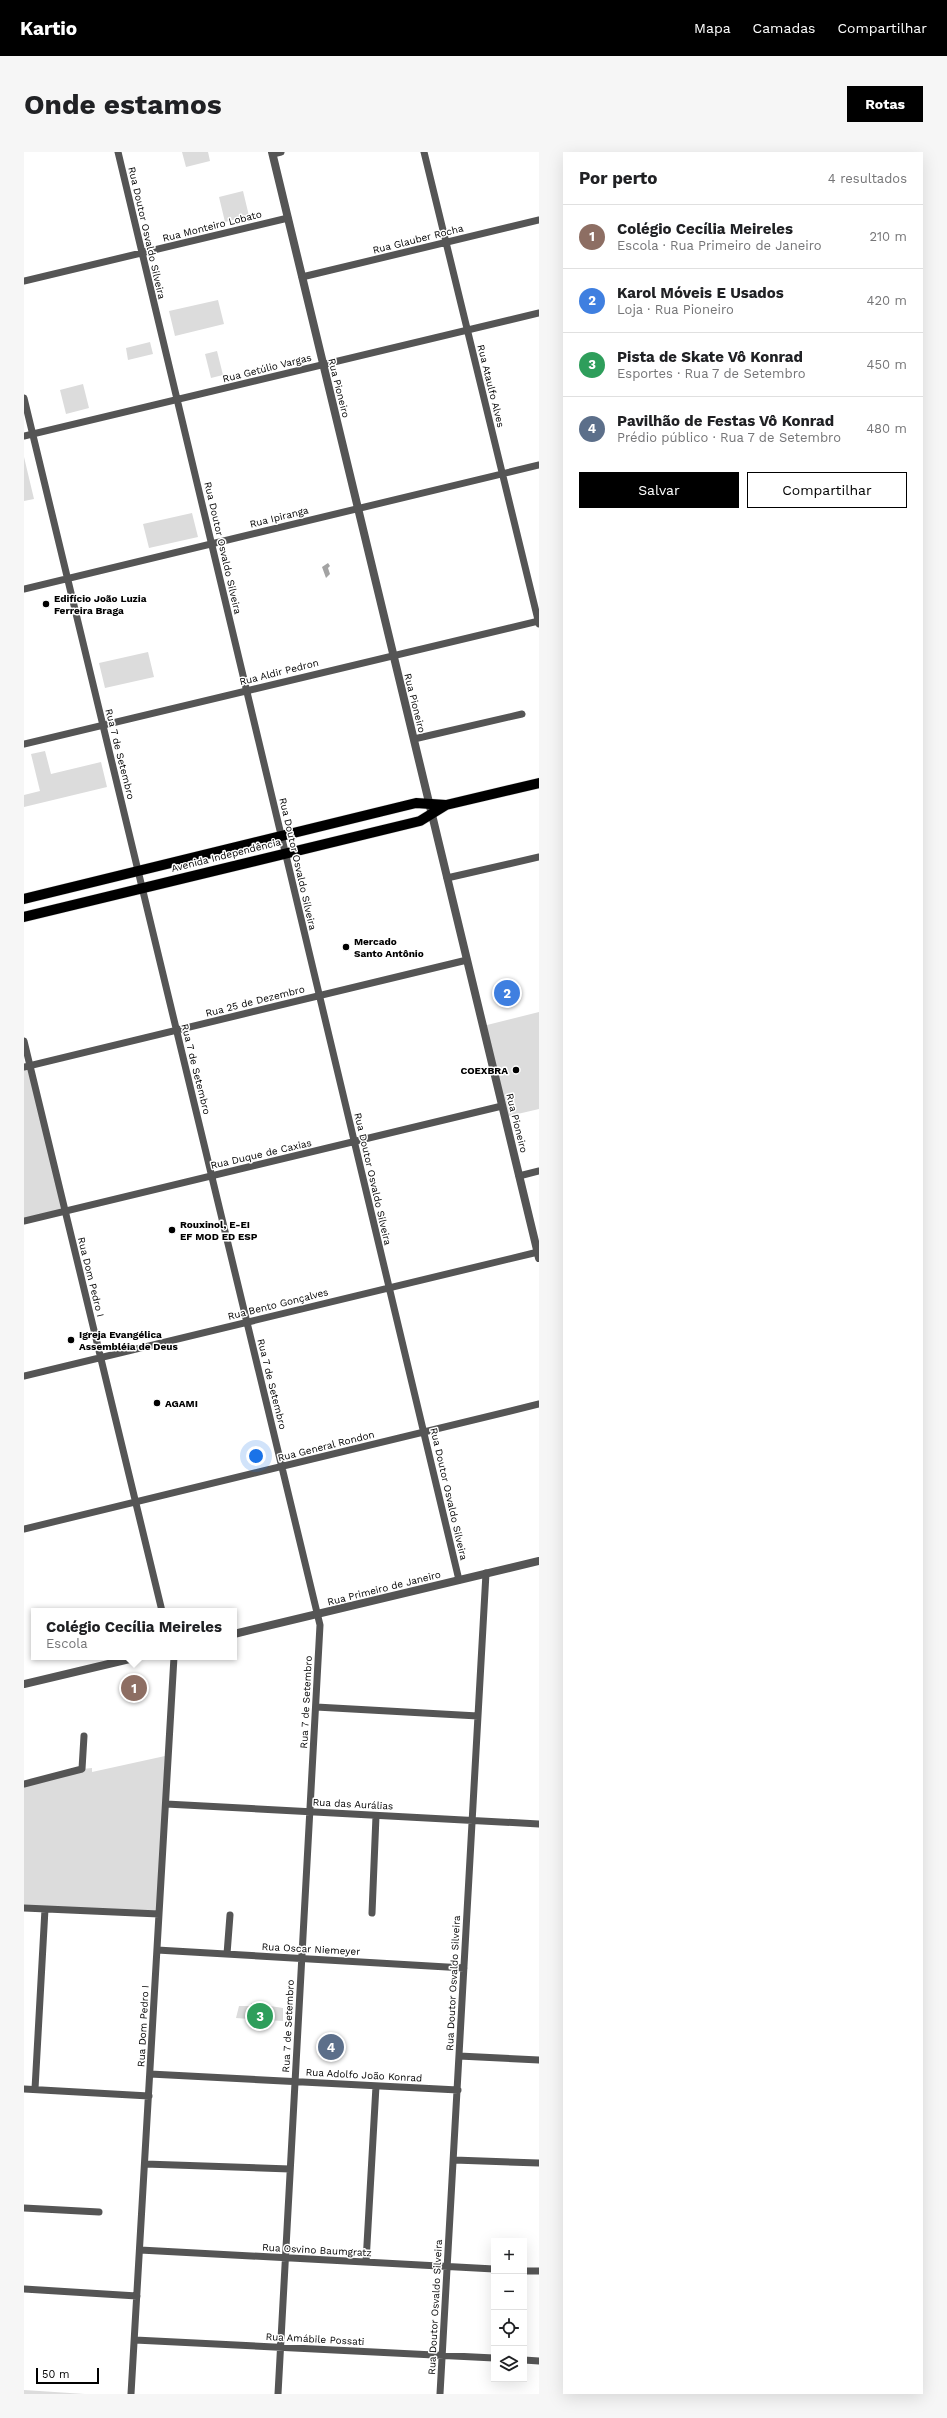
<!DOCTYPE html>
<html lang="pt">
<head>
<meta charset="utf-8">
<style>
	body { margin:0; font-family:"Work Sans",sans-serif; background:#f6f6f6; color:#202124 }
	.controls { position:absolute; right:12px; bottom:12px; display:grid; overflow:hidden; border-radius:0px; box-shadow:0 4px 16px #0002 }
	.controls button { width:36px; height:36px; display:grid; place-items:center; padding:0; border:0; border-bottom:1px solid #e0e0e0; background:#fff; color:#202124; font:20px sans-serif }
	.scale { position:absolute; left:12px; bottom:10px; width:63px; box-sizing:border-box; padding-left:4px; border:2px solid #000; border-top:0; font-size:11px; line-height:14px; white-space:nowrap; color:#000; -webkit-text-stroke:3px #fff; paint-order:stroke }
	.you { position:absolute; left:232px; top:1304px; width:14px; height:14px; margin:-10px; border:3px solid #fff; border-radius:50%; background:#1a73e8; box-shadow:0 0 0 6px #1a73e833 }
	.badge { display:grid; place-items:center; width:26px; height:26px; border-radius:50%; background:#000; color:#fff; font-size:13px; font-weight:700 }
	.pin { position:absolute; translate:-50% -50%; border:2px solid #fff; box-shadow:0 1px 4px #0006 }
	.popup { position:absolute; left:7px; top:1456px; width:206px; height:52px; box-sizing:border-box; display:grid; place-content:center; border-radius:0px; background:#fff; filter:drop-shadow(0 1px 3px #0005); font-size:13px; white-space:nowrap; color:#757577 }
	.popup b { font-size:15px; color:#202124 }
	.popup::after { content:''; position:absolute; left:50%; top:100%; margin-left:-8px; border:8px solid transparent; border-top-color:#fff }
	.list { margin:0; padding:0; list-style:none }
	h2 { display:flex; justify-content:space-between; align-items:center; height:52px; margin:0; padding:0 16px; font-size:17px }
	h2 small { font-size:13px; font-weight:400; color:#757577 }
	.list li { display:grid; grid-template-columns:26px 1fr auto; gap:12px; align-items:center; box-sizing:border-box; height:64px; padding:0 16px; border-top:1px solid #e0e0e0 }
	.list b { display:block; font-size:15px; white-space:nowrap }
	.list p { margin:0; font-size:13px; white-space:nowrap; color:#757577 }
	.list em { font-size:13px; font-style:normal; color:#757577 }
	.actions { display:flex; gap:8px; padding:12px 16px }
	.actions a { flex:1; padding:9px 0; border:1px solid #000; border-radius:0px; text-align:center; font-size:14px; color:#000 }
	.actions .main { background:#000; color:#fff }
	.icon { flex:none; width:22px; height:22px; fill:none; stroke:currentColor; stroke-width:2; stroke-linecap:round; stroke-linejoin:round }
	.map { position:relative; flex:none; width:515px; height:2242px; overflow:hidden; border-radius:0px }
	header { display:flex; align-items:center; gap:24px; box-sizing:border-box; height:56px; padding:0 20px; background:#000; color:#fff }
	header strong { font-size:19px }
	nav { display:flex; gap:22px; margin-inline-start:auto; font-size:14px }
	.intro { display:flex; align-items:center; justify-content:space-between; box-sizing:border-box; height:96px; padding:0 24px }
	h1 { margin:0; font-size:28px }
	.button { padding:10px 18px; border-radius:0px; background:#000; color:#fff; font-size:14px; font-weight:700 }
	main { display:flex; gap:24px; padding:0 24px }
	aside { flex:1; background:#fff; border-radius:0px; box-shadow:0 4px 16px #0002 }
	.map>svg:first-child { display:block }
	.green { fill:#dcdcdc }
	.water { fill:#a3a3a3 }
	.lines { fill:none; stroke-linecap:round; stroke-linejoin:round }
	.primary-casing { stroke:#dbdbdb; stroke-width:11 }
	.minor { stroke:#555; stroke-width:7 }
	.tertiary { stroke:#555; stroke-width:8 }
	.primary { stroke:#000; stroke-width:10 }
	.poi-dot { fill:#000; stroke:#fff; stroke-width:1.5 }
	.labels { text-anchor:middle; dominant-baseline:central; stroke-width:3; stroke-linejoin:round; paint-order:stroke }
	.street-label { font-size:10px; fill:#000; stroke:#fff }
	.poi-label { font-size:10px; font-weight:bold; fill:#000; stroke:#fff; text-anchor:start }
</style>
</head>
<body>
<header>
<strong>Kartio</strong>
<nav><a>Mapa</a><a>Camadas</a><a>Compartilhar</a></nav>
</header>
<div class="intro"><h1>Onde estamos</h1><a class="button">Rotas</a></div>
<main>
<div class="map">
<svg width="515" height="2242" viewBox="0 0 515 2242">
	<rect width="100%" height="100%" fill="#fff"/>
	<path class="green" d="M158,0h26l2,9 -24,6z
		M219,39l6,25 -24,6 -6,-25z
		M194,148l6,24 -49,12 -6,-25z
		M126,190l3,12 -25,6 -2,-12z
		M193,199l6,24 -12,3 -6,-24z
		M59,232l6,24 -23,6 -6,-24z
		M0,305l10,42 -10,2z
		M168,361l6,24 -49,11 -6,-24z
		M124,500l6,25 -49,11 -6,-25z
		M21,599l6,23 50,-12 6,25 -83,20v-12l16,-4 -9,-37z
		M515,860v97l-34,8 -22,-91z
		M6,913l35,146 -41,10v-154z
		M141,1604l-6,158 -135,-6v-124l58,-15 10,-1v4z
		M227,1851l32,5v13l-17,-1 -1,6 -16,-1v-6l-13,-1 3,-12h12z
		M0,2238l61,4h-61z"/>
	<path class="water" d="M304,411l2,3 -2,2 2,6 -4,4 -4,-11z"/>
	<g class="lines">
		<defs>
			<path id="primary" d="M0,747l392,-96 30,2
				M0,765l396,-96 26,-16 93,-22"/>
		</defs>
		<use href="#primary" class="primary-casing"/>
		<path class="minor" d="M94,0l341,1428
			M400,0l115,472
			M249,2l8,-2
			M278,125l237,-57
			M0,129l264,-63
			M0,246l296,1227 -42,769
			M0,284l515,-123
			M0,437l515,-124
			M390,587l108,-25
			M0,592l515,-123
			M423,726l92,-21
			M0,889l138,570
			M0,915l443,-107
			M495,1024l20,-5
			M0,1069l478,-115
			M0,1224l514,-124
			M0,1377l515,-125
			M292,1555l162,9
			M0,1632l58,-15 2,-33
			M142,1652l373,20
			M0,1756l135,6
			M348,1761l4,-97
			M133,1798l307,18
			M203,1802l3,-39
			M435,1904l80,4
			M126,1922l308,16
			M0,1937l125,7
			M11,1937l10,-180
			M430,2008l85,3
			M121,2012l145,5
			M0,2056l75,4
			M116,2098l354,19
			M342,2110l10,-176
			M500,2119h15
			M0,2137l113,7
			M111,2188l359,18
			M500,2208l15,1
			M107,2242l43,-737
			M416,2242l46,-821"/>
		<path class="tertiary" d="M248,0l267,1106
			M210,1482l305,-73
			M0,1532l114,-27"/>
		<use href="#primary" class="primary"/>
	</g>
	<g class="poi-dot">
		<circle cx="22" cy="452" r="4"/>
		<circle cx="322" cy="795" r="4"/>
		<circle cx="492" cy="918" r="4"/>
		<circle cx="148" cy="1078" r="4"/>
		<circle cx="47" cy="1188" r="4"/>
		<circle cx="133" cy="1251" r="4"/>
	</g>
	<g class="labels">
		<g class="street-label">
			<text transform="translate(188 74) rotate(-14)">Rua Monteiro Lobato</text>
			<text transform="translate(123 81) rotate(77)">Rua Doutor Osvaldo Silveira</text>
			<text transform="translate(394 87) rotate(-14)">Rua Glauber Rocha</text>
			<text transform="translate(243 216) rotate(-14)">Rua Getúlio Vargas</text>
			<text transform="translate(467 234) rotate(76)">Rua Ataulfo Alves</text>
			<text transform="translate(315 236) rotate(76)">Rua Pioneiro</text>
			<text transform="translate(255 365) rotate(-14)">Rua Ipiranga</text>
			<text transform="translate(199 396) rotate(77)">Rua Doutor Osvaldo Silveira</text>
			<text transform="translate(255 520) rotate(-14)">Rua Aldir Pedron</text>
			<text transform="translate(391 551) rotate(76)">Rua Pioneiro</text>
			<text transform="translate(96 602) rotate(76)">Rua 7 de Setembro</text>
			<text transform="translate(202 703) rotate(-14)">Avenida Independência</text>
			<text transform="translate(274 712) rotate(77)">Rua Doutor Osvaldo Silveira</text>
			<text transform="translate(231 849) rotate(-14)">Rua 25 de Dezembro</text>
			<text transform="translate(172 917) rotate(76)">Rua 7 de Setembro</text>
			<text transform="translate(493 971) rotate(76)">Rua Pioneiro</text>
			<text transform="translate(237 1002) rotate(-13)">Rua Duque de Caxias</text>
			<text transform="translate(349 1027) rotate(77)">Rua Doutor Osvaldo Silveira</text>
			<text transform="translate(67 1125) rotate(76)">Rua Dom Pedro I</text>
			<text transform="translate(254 1152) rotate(-14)">Rua Bento Gonçalves</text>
			<text transform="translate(248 1232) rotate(76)">Rua 7 de Setembro</text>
			<text transform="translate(302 1294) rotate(-14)">Rua General Rondon</text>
			<text transform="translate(425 1342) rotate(77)">Rua Doutor Osvaldo Silveira</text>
			<text transform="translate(360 1436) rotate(-14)">Rua Primeiro de Janeiro</text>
			<text transform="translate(282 1550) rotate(-87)">Rua 7 de Setembro</text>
			<text transform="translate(329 1652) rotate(3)">Rua das Aurálias</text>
			<text transform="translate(287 1797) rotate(3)">Rua Oscar Niemeyer</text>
			<text transform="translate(429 1831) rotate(-87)">Rua Doutor Osvaldo Silveira</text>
			<text transform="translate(119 1874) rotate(-87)">Rua Dom Pedro I</text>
			<text transform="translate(264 1874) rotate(-87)">Rua 7 de Setembro</text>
			<text transform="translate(340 1923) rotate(3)">Rua Adolfo João Konrad</text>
			<text transform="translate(293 2098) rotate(3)">Rua Osvino Baumgratz</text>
			<text transform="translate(411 2155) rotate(-87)">Rua Doutor Osvaldo Silveira</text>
			<text transform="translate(291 2187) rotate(3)">Rua Amábile Possati</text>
		</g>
		<g class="poi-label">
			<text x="30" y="446">Edifício João Luzia<tspan x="30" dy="12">Ferreira Braga</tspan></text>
			<text x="330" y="789">Mercado<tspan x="330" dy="12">Santo Antônio</tspan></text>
			<text x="484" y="918" text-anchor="end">COEXBRA</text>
			<text x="156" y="1072">Rouxinol, E-EI<tspan x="156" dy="12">EF MOD ED ESP</tspan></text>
			<text x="55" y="1182">Igreja Evangélica<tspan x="55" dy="12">Assembléia de Deus</tspan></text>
			<text x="141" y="1251">AGAMI</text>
		</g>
	</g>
</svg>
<div class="controls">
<button>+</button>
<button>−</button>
<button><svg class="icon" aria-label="locate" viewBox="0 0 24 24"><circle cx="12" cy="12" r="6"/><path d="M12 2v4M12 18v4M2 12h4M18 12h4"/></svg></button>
<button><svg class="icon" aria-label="layers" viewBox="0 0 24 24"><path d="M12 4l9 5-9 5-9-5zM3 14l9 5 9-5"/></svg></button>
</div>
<div class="scale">50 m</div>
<div class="you"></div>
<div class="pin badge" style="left:110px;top:1536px;background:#8d6e63">1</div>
<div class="popup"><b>Colégio Cecília Meireles</b>Escola</div>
<div class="pin badge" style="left:483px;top:841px;background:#3f7fe0">2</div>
<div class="pin badge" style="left:236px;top:1864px;background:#2e9e5b">3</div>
<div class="pin badge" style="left:307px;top:1895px;background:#5c6f8a">4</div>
</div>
<aside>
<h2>Por perto<small>4 resultados</small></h2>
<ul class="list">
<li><span class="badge" style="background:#8d6e63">1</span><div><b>Colégio Cecília Meireles</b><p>Escola · Rua Primeiro de Janeiro</p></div><em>210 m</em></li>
<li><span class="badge" style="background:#3f7fe0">2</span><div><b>Karol Móveis E Usados</b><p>Loja · Rua Pioneiro</p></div><em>420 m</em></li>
<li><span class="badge" style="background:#2e9e5b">3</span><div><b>Pista de Skate Vô Konrad</b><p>Esportes · Rua 7 de Setembro</p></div><em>450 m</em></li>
<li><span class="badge" style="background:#5c6f8a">4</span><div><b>Pavilhão de Festas Vô Konrad</b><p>Prédio público · Rua 7 de Setembro</p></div><em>480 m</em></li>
</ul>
<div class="actions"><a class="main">Salvar</a><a>Compartilhar</a></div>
</aside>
</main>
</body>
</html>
